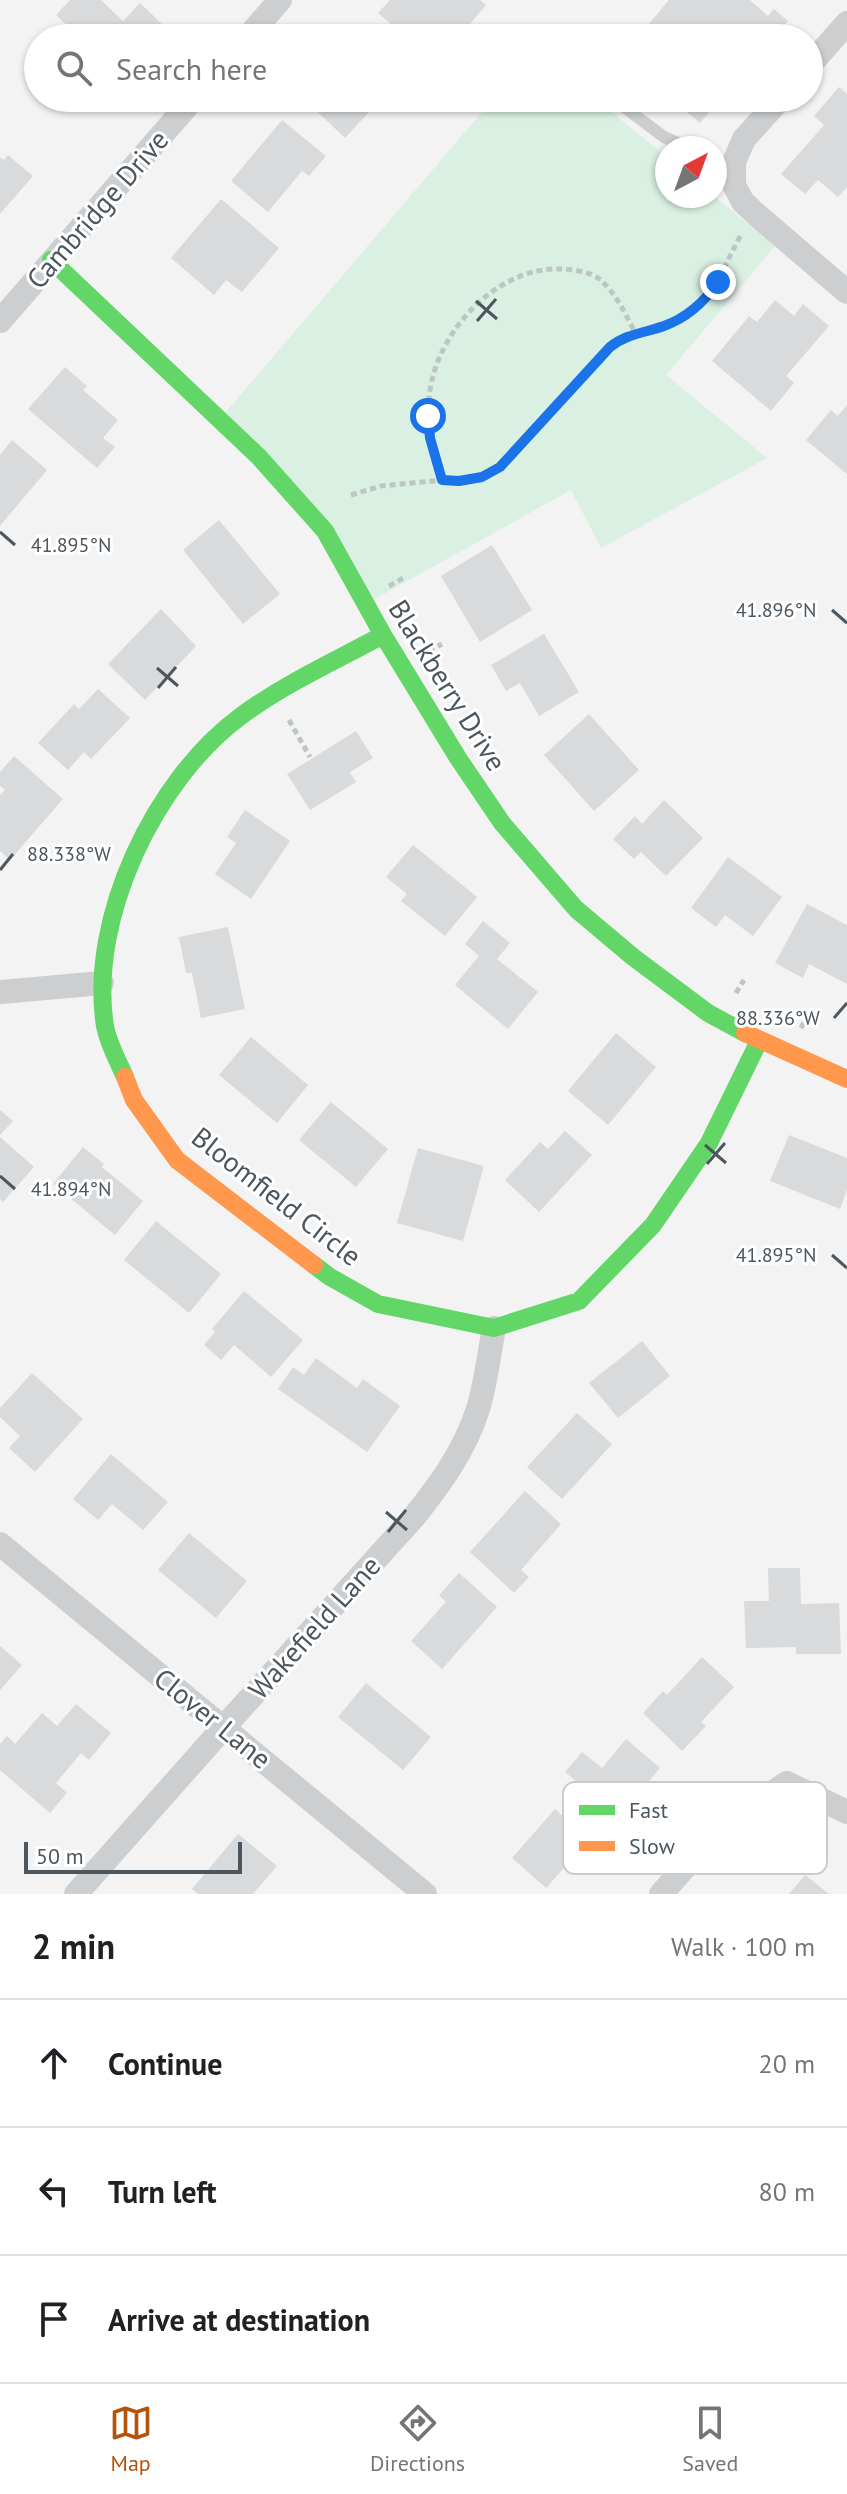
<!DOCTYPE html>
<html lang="en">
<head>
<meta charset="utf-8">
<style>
	body { margin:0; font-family:"PT Sans",sans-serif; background:#f6f6f6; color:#202124 }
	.compass { position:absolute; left:655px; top:136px; width:72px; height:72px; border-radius:50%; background:#fff; box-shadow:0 2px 6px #0004; rotate:41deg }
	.scale { position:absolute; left:24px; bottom:20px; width:218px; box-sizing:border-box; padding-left:8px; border:4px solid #4b565e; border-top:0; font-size:22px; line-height:28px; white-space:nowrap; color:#4b565e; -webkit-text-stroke:6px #fff; paint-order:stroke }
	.stop { position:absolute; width:24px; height:24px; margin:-18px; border:6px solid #1a73e8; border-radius:50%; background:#fff }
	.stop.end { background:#1a73e8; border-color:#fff; box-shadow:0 2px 8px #0008 }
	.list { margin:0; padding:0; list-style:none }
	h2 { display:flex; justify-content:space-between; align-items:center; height:104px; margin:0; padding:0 32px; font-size:34px }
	h2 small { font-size:26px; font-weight:400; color:#757577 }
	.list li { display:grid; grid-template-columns:52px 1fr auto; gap:24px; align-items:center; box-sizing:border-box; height:128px; padding:0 32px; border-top:2px solid #e0e0e0 }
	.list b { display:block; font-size:30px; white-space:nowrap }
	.list em { font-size:26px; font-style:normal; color:#757577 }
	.icon { flex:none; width:44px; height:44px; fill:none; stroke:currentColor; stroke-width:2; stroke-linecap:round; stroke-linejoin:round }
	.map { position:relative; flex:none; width:847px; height:1894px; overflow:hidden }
	.search { position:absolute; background:#fff; box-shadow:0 2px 6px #0004; left:24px; right:24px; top:24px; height:88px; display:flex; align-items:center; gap:20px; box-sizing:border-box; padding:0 28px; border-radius:44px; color:#757577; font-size:30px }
	.sheet { height:488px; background:#fff }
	nav { display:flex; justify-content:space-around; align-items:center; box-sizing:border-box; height:112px; border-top:2px solid #e0e0e0; background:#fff; font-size:22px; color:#757577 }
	nav a { display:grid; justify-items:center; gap:4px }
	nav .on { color:#b45309 }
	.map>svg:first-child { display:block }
	.green { fill:#daf0e2 }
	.building { fill:#d9dadb }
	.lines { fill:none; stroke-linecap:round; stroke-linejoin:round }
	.path { stroke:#bcc6c3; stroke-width:5; stroke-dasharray:6 4; stroke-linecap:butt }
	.lane { stroke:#cdced0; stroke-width:12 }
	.street { stroke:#cdced0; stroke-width:24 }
	.fast { stroke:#63d668; stroke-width:18 }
	.slow { stroke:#ff974d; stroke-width:18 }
	.route { stroke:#1a73e8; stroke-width:10 }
	.ticks { fill:none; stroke:#4b565e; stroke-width:3 }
	.labels { text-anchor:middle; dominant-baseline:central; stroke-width:6; stroke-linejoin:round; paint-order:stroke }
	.street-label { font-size:28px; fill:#4b565e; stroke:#fff }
	.key { fill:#fff; stroke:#c9cccf; stroke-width:2 }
	.key-label { font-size:22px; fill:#4b565e }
	.ticks-label { font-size:20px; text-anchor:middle; fill:#4b565e; stroke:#fff; stroke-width:6; stroke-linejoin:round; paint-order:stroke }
</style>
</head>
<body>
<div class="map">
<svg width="847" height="1894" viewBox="0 0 847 1894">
	<rect width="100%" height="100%" fill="#f3f3f3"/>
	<path class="green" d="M494,98h100l73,59v39h47l61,50 -109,129 101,83 -166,90 -30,-58 -198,110 -147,-188z"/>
	<path class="building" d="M70,0h31l22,21 17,-18 24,23 -11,12h-73l-24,-23z
		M390,0h90l6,5 -28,33h-21l-3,-3 -2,3h-25l-29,-25z
		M669,0h81l18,16 6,-7 14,12 -14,17h-137z
		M839,87l8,7v93l-9,10 -20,-17 -13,14 -24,-20 43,-49 -10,-9z
		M307,98h75l-37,40 -40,-38z
		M670,98h51l-21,25z
		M282,120l44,36 -17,20 -7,-5 -34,41 -37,-31z
		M8,155l25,21 -33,38v-57l4,3z
		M221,199l58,49 -37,44 -16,-12 -12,15 -43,-37z
		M775,300l19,16 9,-12 26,22 -43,50 8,7 -23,28 -59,-50 37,-45 8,6z
		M65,367l22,19 -4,4 35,30 -15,18 12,9 -18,21 -69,-59z
		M847,405v69l-41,-34 25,-30 7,6z
		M12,440l35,30 -47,56v-71z
		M219,520l61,74 -37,30 -60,-74z
		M492,545l40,65 -52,32 -39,-66z
		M161,609l35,37 -51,54 -37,-36z
		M544,634l35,58 -40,24 -19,-33 -14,8 -15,-26z
		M98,689l32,29 -39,41 -7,-7 -16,18 -30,-27 36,-39 5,5z
		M589,714l50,56 -45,41 -50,-56z
		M356,731l17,27 -23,14 6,10 -46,28 -23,-36z
		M14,756l49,43 -53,61 -10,-9v-56l5,-5 -5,-4v-14z
		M664,800l39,38 -37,38 -25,-24 -7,7 -21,-20 22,-23 7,8z
		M245,810l45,31 -39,58 -36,-25 21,-31 -9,-6z
		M413,845l64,52 -32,39 -44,-35 6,-7 -21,-17z
		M728,857l54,40 -29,39 -28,-21 -9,12 -25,-19z
		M807,904l40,21v59l-38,-20 -6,14 -28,-15z
		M483,921l27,22 -13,16 41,33 -30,37 -53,-44 24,-29 -14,-12z
		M228,927l17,82 -44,9 -9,-45h-6l-7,-36z
		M616,1033l40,34 -48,58 -40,-34z
		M251,1037l57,48 -31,38 -58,-48z
		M331,1102l57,47 -32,38 -57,-47z
		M0,1110l13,11 -13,14z
		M565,1131l27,24 -53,57 -34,-32 35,-38 8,7z
		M789,1135l58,23v32l-7,19 -70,-28z
		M0,1137l34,30 -31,35 -3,-3z
		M83,1147l21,17 -2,3 41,34 -28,34 -62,-51z
		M418,1148l66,18 -21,75 -66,-18z
		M156,1221l65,53 -32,39 -65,-53z
		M244,1291l59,49 -32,37 -37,-32 -13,15 -17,-15 11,-13 -3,-3z
		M642,1341l28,35 -52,42 -29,-35z
		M316,1358l41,30 6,-9 37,27 -33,46 -89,-63 15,-22 11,8z
		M32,1373l51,46 -48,53 -26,-24 11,-12 -20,-19v-9z
		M577,1413l35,31 -50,55 -35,-32z
		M111,1454l57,48 -25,28 -31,-26 -14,16 -25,-21z
		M525,1491l36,33 -40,46 8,7 -15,16 -44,-41z
		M189,1533l58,48 -31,37 -58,-48z
		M768,1568h32l1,36 38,-1 2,51h-45v-7l-50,1 -2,-47h25z
		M459,1573l38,34 -55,62 -31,-28 35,-39 -7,-7z
		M0,1646l22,19 -22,25z
		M702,1657l32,30 -33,35 5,4 -24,25 -39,-38 20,-22 4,4z
		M366,1683l65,54 -28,33 -65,-53z
		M76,1704l35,29 -22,27 -8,-7 -25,30 11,10 -17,20 -50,-43v-26l7,-8 8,8 27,-31 15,13z
		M626,1739l34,29 -41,49 -54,-45 17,-20 20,16z
		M555,1809l34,31 -43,48 -34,-30z
		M238,1834l39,32 -24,28h-55l-6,-5z
		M805,1875l24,19h-40z"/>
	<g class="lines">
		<path class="path" d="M442,480c-9,-29 -17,-58 -12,-90 9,-59 65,-121 127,-121 13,0 31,2 41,9 18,14 27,36 38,56
			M351,495l30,-9 61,-6 17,1 23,-4 18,-10 110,-120c18,-14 38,-14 58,-23 47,-22 50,-48 73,-89
			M389,586l16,-9
			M429,651l13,-7
			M289,720l21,37
			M736,993l8,-13
			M801,1028l7,-13"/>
		<path class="lane" d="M612,98l52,39 25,11"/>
		<path class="street" d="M247,38l33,-38
			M809,66l38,-43
			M781,98l-37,41 -10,23v23l9,17 15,14 89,76
			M0,321l194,-223
			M1,992l101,-9
			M0,1544l425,350
			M76,1894l148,-167 190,-210c27,-34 51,-67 64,-108 8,-26 11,-55 16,-81
			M661,1894l60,-67 66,-44 60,29"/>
		<path class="fast" d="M51,260l208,197 66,74 58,104 75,123 44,65 74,86 57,48 75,56 37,20
			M125,1077c-7,-16 -17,-34 -20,-51 -17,-107 50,-247 136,-310 43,-32 94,-55 142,-81
			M314,1265l16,12 48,27 116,24 85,-27 74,-76 56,-82 50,-102"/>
		<path class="slow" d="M745,1033l102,46
			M125,1077l9,23 43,60 137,105"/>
	</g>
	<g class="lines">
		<path class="route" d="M428,416l2,22 12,42 17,1 23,-4 18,-10 110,-120c16,-13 34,-14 54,-21 22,-8 41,-25 54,-44"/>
	</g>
	<path class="ticks" d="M476,301l21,18M477,321l19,-22M0,532l15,13M832,610l15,13M157,668l21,18M158,688l18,-21M0,870l13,-16M834,1018l13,-15M705,1145l21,18M707,1164l18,-21M0,1176l15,13M832,1255l15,13M386,1512l21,18M388,1532l18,-22"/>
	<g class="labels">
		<g class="street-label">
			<text transform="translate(97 209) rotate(-49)">Cambridge Drive</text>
			<text transform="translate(448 685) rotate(58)">Blackberry Drive</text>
			<text transform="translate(277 1196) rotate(38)">Bloomfield Circle</text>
			<text transform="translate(314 1627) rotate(-48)">Wakefield Lane</text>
			<text transform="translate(213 1718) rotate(39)">Clover Lane</text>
		</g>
	</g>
	<rect x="563" y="1782" width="264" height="92" rx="12" class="key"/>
	<rect x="579" y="1805" width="36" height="10" fill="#63d668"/>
	<rect x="579" y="1841" width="36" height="10" fill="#ff974d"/>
	<g class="key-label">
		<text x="629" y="1818">Fast</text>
		<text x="629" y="1854">Slow</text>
	</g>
	<g class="ticks-label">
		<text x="71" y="552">41.895°N</text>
		<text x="776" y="617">41.896°N</text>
		<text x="69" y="861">88.338°W</text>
		<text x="778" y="1025">88.336°W</text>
		<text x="71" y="1196">41.894°N</text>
		<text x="776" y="1262">41.895°N</text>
	</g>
</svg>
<svg class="compass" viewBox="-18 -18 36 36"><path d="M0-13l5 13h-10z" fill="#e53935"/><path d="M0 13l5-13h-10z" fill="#757577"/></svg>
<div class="scale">50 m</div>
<div class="stop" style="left:428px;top:416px"></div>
<div class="stop end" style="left:718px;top:282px"></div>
<div class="search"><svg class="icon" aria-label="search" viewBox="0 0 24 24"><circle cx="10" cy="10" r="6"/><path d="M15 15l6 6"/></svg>Search here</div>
</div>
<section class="sheet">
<h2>2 min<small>Walk · 100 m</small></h2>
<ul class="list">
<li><svg class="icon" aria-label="ahead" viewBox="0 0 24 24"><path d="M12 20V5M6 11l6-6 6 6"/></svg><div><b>Continue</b></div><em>20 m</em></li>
<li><svg class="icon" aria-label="left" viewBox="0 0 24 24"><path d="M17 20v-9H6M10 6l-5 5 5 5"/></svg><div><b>Turn left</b></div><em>80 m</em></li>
<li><svg class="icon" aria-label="arrive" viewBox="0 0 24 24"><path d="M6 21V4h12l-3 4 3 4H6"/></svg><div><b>Arrive at destination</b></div></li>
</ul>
</section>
<nav>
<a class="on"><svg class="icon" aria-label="map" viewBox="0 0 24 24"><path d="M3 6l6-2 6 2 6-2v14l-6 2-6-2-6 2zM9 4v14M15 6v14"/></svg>Map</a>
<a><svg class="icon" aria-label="directions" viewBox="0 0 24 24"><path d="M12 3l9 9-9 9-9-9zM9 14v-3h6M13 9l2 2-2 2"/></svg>Directions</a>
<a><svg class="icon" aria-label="saved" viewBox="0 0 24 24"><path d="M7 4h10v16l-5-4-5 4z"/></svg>Saved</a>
</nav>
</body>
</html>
